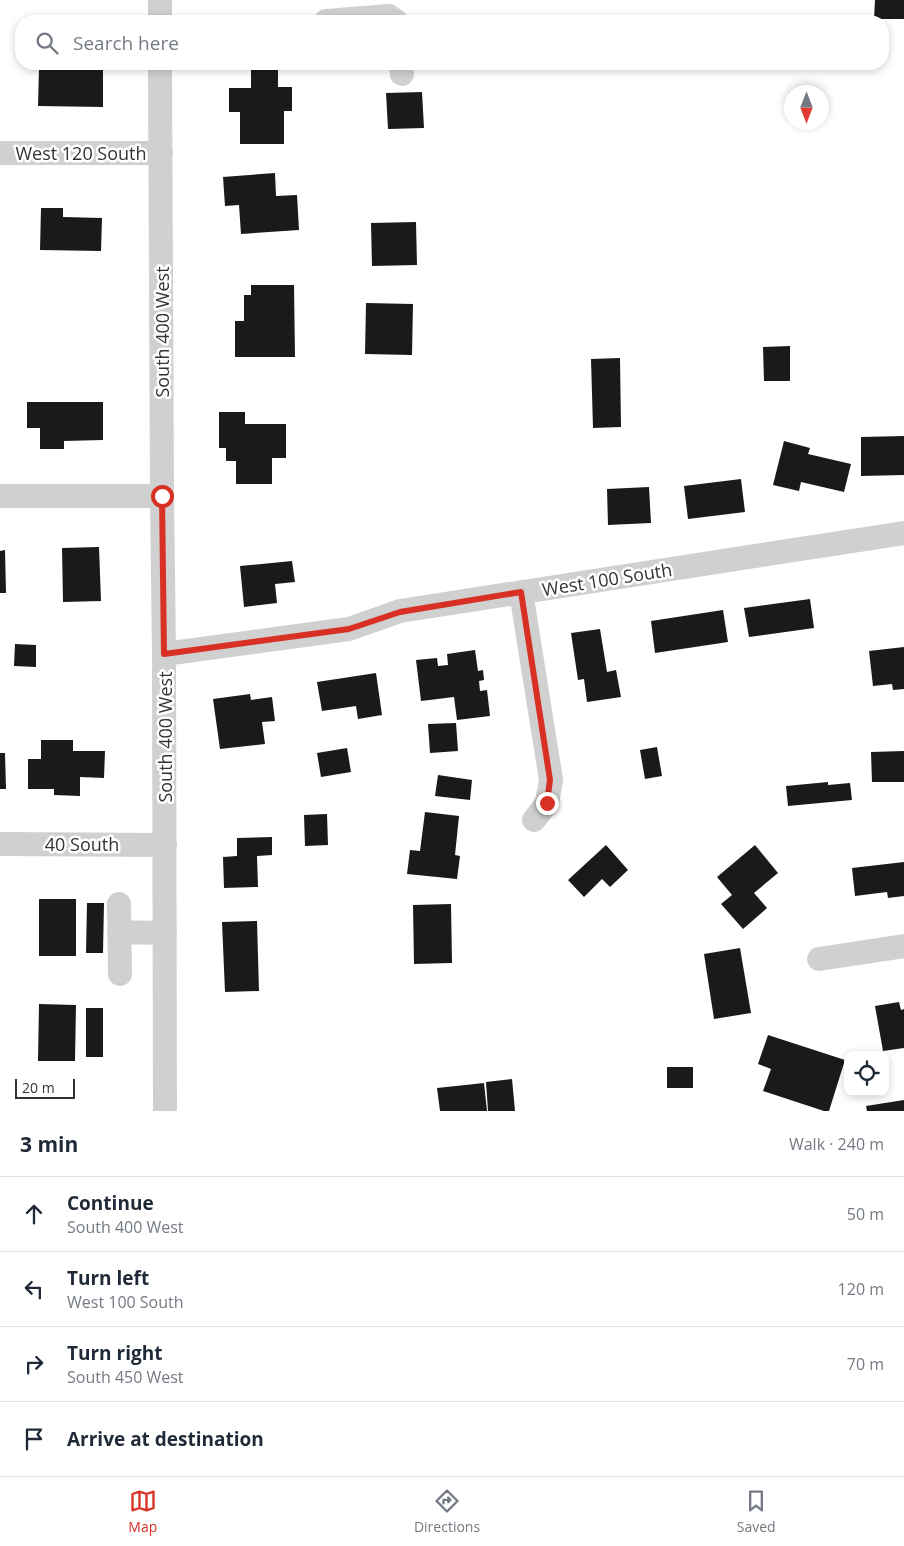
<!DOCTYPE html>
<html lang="en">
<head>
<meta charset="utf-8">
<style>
	body { margin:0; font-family:"Open Sans",sans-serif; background:#f6f6f7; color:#1f2937 }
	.controls { position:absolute; right:15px; bottom:15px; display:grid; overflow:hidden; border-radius:10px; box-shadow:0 2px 8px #0003 }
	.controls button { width:45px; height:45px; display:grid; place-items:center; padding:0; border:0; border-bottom:1px solid #e0e1e3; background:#fff; color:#1f2937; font:25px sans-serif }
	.compass { position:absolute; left:784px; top:85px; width:45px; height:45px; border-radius:50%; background:#fff; box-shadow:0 2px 8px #0003; rotate:180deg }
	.scale { position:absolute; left:15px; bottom:12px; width:60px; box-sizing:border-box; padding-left:5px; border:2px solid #333; border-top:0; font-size:14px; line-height:18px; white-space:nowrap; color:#333; -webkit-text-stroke:4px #fff; paint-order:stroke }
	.stop { position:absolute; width:15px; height:15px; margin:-11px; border:4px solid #d93025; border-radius:50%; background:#fff }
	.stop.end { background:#d93025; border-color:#fff; box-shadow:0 1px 5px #0008 }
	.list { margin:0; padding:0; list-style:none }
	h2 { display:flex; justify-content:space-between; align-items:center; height:65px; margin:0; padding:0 20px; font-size:21px }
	h2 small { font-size:16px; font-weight:400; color:#747a83 }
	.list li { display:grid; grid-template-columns:32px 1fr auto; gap:15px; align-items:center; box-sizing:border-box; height:75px; padding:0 20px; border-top:1px solid #e0e1e3 }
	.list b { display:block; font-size:19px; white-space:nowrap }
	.list p { margin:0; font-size:16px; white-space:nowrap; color:#747a83 }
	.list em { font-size:16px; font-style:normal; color:#747a83 }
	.icon { flex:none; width:28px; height:28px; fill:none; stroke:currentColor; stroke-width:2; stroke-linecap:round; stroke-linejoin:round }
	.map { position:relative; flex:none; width:904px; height:1111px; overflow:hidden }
	.search { position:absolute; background:#fff; box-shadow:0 2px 8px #0003; left:15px; right:15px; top:15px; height:55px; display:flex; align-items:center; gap:12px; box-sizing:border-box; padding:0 18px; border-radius:20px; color:#747a83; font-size:19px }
	.sheet { height:365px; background:#fff }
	nav { display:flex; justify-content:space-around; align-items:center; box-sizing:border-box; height:70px; border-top:1px solid #e0e1e3; background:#fff; font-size:14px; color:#747a83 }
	nav a { display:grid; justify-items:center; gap:2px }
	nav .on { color:#d93025 }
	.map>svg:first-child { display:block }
	.building { fill:#1a1a1a }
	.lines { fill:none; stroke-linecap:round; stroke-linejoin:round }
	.minor { stroke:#d0d0d0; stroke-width:24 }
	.route { stroke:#d93025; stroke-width:6 }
	.labels { text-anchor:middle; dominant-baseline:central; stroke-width:5; stroke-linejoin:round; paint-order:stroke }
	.street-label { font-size:18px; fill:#333; stroke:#fff }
</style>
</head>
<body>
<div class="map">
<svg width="904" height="1111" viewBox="0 0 904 1111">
	<rect width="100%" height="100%" fill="#fff"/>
	<path class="building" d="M875,0h29v19h-30z
		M58,64h25v4h20v39l-65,-1 1,-38h19z
		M251,68h27v19h14v24h-8v33h-44v-32h-11v-24h22z
		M422,92l2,36 -36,1 -2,-36z
		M275,173l1,23 21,-1 2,35 -58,4 -2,-29 -14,1 -2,-29z
		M41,208h22v9l39,1 -1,33 -61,-1z
		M416,222l1,43 -45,1 -1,-43z
		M251,285h43l1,72h-60v-36h9v-26h7z
		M366,303l47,1 -1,51 -47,-1z
		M790,346v35h-26l-1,-34z
		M620,358l1,69 -28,1 -2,-69z
		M27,402h76v38l-39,1v8h-24v-21h-13z
		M219,412h26v12h41v34h-14v26h-36v-23h-10v-13h-7z
		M904,436v39l-43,1v-39z
		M784,441l26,7 -2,6 43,10 -7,28 -43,-10 -2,9 -26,-6z
		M741,479l4,33 -57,7 -4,-33z
		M649,487l2,36 -43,2 -1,-36z
		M99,547l2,54 -38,1 -1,-54z
		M5,550l1,43h-6v-42z
		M292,561l3,21 -20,2 2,19 -33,4 -4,-41z
		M810,599l4,29 -65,9 -5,-29z
		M723,610l5,32 -73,11 -4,-32z
		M600,629l7,43 9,-2 5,27 -34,5 -3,-23 -6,1 -7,-47z
		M15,644l21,1v22l-22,-1z
		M904,647v42l-11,1 -1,-6 -19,2 -4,-35z
		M475,650l3,21 5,-1 1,10 -5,1 1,10 7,-1 3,26 -33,4 -3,-23 -33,4 -5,-41 21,-2 1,8 10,-1 -1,-11z
		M376,673l6,42 -24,4 -2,-13 -34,5 -5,-29z
		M250,694l1,6 21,-3 3,24 -13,1 3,22 -45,5 -7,-50z
		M456,723l2,28 -28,2 -2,-29z
		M41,740h32v11h32l-1,27 -24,-1v19l-26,-1v-6h-26v-30h13z
		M657,747l5,29 -17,3 -5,-29z
		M347,748l4,24 -30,5 -4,-24z
		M904,751v31h-32l-1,-30z
		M0,753h5l1,36h-6z
		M438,775l34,5 -2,20 -35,-4z
		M828,782v3l22,-2 2,17 -64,6 -2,-20z
		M425,812l34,4 -4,39 5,1 -3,23 -50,-5 3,-24 10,1z
		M327,814l1,31 -23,1 -1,-31z
		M272,837v18l-15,1 1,31 -34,1 -1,-31 14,-1v-18z
		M606,845l22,25 -18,17 -8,-8 -18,18 -16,-17z
		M755,845l23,28 -24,20 13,15 -24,21 -22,-25 11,-9 -15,-18z
		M904,862v34l-16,2 -1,-6 -32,4 -3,-28z
		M39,899h37v57h-37z
		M87,903h17l-1,50h-17z
		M451,904l1,59 -38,1 -1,-59z
		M257,921l2,70 -34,1 -3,-70z
		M740,948l11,65 -37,6 -10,-65z
		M899,1002l2,8 3,-1v39l-21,3 -8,-45z
		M39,1004l37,1 -1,56h-37z
		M86,1008h17v49h-17z
		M768,1035l77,25 -16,51h-5l-61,-20 8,-22 -13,-5z
		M667,1067h26v21h-26z
		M512,1079l3,32h-27l-2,-29z
		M484,1083l3,28h-47l-3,-23z
		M904,1100v11h-37l-1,-5z"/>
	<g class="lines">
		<path class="minor" d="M160,0v21
			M326,21l63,-5 7,5
			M160,64l2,432 2,158 1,457
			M401,64l1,10
			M0,153h161
			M0,496h162
			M521,592l30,188 -4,23 -13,17
			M164,654l185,-25 51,-18 504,-78
			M0,844l165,1
			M119,904l1,70
			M119,932l46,1
			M819,959l85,-13"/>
	</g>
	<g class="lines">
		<path class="route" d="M162,496l2,158 185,-25 51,-17 121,-20 29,188 -3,23"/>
	</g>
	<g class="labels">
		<g class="street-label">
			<text x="81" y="153">West 120 South</text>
			<text transform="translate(162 332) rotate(-90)">South 400 West</text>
			<text transform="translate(607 579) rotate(-9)">West 100 South</text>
			<text transform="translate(165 737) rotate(-90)">South 400 West</text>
			<text x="82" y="844">40 South</text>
		</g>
	</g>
</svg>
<div class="controls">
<button><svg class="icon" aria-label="locate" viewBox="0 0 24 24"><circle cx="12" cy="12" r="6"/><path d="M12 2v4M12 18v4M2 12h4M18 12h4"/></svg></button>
</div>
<svg class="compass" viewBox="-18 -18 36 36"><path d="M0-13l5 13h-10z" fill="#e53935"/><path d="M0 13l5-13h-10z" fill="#747a83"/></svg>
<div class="scale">20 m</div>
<div class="stop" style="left:162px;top:496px"></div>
<div class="stop end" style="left:547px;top:803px"></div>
<div class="search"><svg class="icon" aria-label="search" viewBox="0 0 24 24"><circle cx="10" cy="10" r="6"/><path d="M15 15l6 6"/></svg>Search here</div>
</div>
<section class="sheet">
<h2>3 min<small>Walk · 240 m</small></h2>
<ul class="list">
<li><svg class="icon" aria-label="ahead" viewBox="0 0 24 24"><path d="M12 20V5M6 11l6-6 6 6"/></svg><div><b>Continue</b><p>South 400 West</p></div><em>50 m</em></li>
<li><svg class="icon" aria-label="left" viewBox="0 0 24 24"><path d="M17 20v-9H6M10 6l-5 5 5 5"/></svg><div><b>Turn left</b><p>West 100 South</p></div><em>120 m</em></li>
<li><svg class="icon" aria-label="right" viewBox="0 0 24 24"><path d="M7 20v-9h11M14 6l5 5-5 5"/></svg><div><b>Turn right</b><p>South 450 West</p></div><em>70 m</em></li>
<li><svg class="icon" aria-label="arrive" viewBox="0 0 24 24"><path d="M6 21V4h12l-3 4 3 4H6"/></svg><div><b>Arrive at destination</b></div></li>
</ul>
</section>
<nav>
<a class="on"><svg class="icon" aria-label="map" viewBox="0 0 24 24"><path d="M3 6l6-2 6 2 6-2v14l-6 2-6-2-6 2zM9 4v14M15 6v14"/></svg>Map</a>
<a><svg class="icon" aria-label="directions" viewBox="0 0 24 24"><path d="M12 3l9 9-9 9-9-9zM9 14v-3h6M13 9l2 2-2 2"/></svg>Directions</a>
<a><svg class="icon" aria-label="saved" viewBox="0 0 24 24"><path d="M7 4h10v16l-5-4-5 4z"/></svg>Saved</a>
</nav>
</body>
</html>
